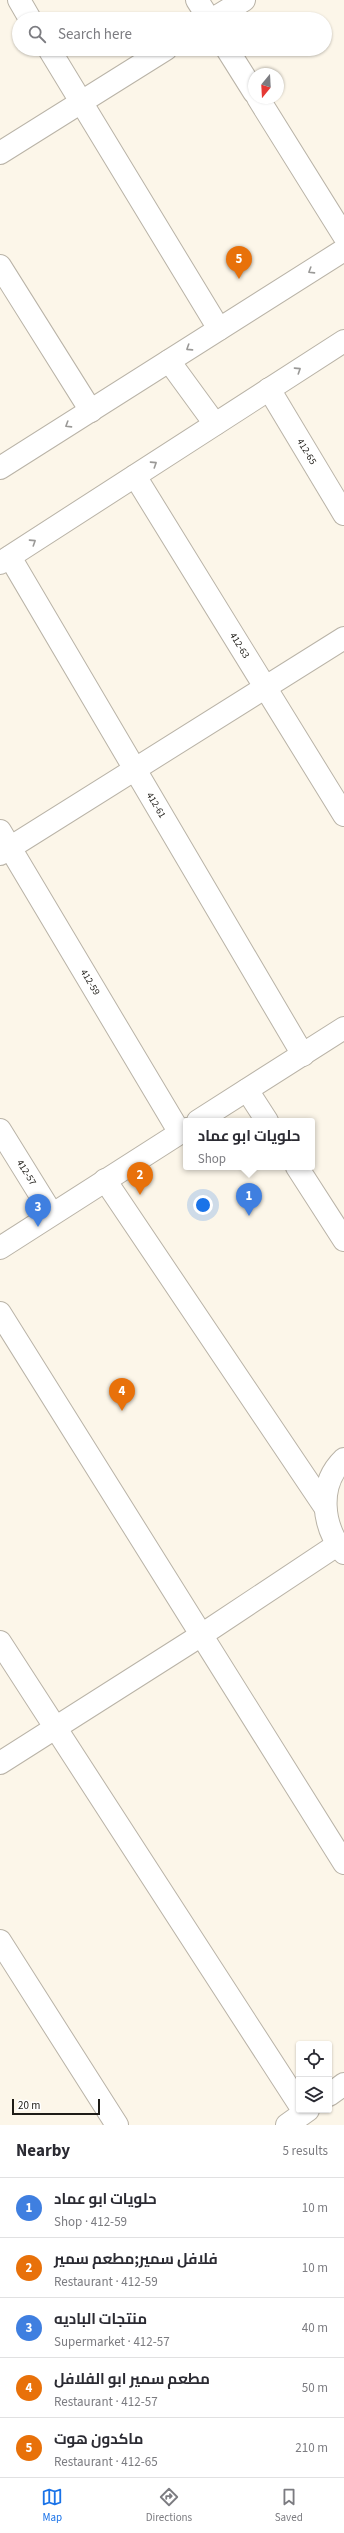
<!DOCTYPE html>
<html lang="en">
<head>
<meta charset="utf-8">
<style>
	body { margin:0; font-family:"Source Sans 3",Cairo,sans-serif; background:#f2f2f3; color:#2b2b33 }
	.controls { position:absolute; right:12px; bottom:12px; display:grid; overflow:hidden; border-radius:4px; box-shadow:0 1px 3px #0004 }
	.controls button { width:36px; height:36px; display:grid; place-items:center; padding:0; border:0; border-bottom:1px solid #e1e1e2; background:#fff; color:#2b2b33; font:20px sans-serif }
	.compass { position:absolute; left:248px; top:68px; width:36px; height:36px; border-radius:50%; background:#fff; box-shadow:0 1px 3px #0004; rotate:198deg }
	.scale { position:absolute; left:12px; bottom:10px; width:88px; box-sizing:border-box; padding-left:4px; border:2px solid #1e1c17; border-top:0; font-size:11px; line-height:14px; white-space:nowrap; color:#1e1c17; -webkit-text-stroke:3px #fff; paint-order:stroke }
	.you { position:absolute; left:203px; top:1205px; width:14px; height:14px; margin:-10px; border:3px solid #fff; border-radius:50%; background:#1a73e8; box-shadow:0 0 0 6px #1a73e833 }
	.badge { display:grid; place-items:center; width:26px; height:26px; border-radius:50%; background:#1a73e8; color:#fff; font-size:13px; font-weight:700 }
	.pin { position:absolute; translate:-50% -33px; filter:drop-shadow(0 1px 2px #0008) }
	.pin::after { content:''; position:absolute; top:21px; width:14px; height:12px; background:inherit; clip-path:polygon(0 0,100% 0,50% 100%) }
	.popup { position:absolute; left:183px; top:1118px; width:132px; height:52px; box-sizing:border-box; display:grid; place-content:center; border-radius:4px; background:#fff; filter:drop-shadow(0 1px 3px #0005); font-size:13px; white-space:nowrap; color:#7c7c81 }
	.popup b { font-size:15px; color:#2b2b33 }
	.popup::after { content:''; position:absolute; left:50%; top:100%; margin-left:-8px; border:8px solid transparent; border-top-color:#fff }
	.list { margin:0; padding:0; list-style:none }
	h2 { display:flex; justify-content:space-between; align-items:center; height:52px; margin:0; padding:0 16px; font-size:17px }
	h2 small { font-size:13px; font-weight:400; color:#7c7c81 }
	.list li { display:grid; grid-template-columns:26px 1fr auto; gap:12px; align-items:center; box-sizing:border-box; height:60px; padding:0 16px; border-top:1px solid #e1e1e2 }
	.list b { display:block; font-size:15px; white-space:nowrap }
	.list p { margin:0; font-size:13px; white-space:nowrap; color:#7c7c81 }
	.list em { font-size:13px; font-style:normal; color:#7c7c81 }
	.icon { flex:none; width:22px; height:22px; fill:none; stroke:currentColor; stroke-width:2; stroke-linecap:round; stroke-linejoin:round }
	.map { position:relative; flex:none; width:344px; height:2125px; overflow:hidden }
	.search { position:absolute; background:#fff; box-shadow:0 1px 3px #0004; left:12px; right:12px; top:12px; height:44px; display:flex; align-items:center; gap:10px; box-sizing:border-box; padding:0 14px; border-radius:22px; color:#7c7c81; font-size:15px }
	.sheet { height:352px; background:#fff }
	nav { display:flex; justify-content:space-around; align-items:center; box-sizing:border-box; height:56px; border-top:1px solid #e1e1e2; background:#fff; font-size:11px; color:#7c7c81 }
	nav a { display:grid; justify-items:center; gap:2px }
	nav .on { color:#1a73e8 }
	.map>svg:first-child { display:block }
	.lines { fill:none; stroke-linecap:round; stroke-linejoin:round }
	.minor-casing { stroke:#b9b3a7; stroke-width:24 }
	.minor { stroke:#fff; stroke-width:22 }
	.oneway { stroke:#9a9997 }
	.labels { text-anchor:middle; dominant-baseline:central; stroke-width:3; stroke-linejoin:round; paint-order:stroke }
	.street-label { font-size:10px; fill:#1e1c17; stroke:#fff }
</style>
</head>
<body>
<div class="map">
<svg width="344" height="2125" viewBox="0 0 344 2125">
	<rect width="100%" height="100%" fill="#fcf6e9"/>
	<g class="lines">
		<defs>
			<g id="minor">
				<path d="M19,0l11,19"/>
				<path d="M197,0l12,19"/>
				<path d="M213,19l31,-19"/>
				<path d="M49,49l170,280"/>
				<path d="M227,49l27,43"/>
				<path d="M258,98l86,138"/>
				<path d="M0,153l166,-104"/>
				<path d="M0,266l91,145"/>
				<path d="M169,361l46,63"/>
				<path id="s1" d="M269,389l75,125"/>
				<path d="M0,468l344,-218"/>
				<path id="s2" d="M135,476l209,339"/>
				<path id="s3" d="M10,557l293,498"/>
				<path d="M0,563l344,-222"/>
				<path id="s4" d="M0,831l180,302"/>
				<path d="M0,854l344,-216"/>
				<path d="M247,1090l20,31"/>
				<path d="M198,1121l146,-93"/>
				<path id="s5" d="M0,1130l52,84"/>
				<path d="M297,1167l47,73"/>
				<path d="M105,1180l220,327"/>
				<path d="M0,1248l186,-119"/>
				<path d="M0,1313l344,550"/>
				<path d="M344,1459c-27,26 -22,67 0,94"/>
				<path d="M0,1642l299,462"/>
				<path d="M0,1763l203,-129 134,-89"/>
				<path d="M0,1941l117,184"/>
				<path d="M329,2095l15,-11"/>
				<path d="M287,2125l21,-15"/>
			</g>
		</defs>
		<use href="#minor" class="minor-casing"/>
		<use href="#minor" class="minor"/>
	</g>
	<defs><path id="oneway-chevron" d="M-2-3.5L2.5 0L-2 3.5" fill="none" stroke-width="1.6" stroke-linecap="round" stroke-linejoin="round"/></defs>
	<g class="oneway">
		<use href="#oneway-chevron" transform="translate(311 271) rotate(148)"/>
		<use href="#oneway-chevron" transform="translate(189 348) rotate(147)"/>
		<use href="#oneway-chevron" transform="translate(298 370) rotate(-33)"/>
		<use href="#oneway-chevron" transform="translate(68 425) rotate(148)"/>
		<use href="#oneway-chevron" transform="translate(154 464) rotate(-33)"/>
		<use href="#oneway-chevron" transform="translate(33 542) rotate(-33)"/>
	</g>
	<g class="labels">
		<g class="street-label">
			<text stroke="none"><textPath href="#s1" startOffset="73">412-65</textPath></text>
			<text stroke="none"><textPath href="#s2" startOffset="199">412-63</textPath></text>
			<text stroke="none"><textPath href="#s3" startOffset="288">412-61</textPath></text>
			<text stroke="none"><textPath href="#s4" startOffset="176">412-59</textPath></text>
			<text stroke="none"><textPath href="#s5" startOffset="50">412-57</textPath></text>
		</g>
	</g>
</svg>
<div class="controls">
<button><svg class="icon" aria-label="locate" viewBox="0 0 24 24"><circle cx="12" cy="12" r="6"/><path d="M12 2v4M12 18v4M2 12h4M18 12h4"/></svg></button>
<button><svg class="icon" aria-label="layers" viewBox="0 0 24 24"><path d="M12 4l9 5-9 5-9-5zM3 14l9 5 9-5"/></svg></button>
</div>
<svg class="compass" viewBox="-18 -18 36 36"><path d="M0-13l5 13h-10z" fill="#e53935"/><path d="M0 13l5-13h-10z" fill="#7c7c81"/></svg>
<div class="scale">20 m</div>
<div class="you"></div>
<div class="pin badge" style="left:249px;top:1216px;background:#3f7fe0">1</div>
<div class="popup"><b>حلويات ابو عماد</b>Shop</div>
<div class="pin badge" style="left:140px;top:1195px;background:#e8710a">2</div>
<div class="pin badge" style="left:38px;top:1227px;background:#3f7fe0">3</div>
<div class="pin badge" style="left:122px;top:1411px;background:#e8710a">4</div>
<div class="pin badge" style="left:239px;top:279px;background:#e8710a">5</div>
<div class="search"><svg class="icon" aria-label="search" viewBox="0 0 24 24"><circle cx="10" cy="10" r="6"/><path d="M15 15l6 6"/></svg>Search here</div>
</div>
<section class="sheet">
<h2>Nearby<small>5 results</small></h2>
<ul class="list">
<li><span class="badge" style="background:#3f7fe0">1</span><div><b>حلويات ابو عماد</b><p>Shop · 412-59</p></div><em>10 m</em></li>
<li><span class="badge" style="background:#e8710a">2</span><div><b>فلافل سمير;مطعم سمير</b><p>Restaurant · 412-59</p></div><em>10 m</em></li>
<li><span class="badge" style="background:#3f7fe0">3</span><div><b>منتجات الباديه</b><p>Supermarket · 412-57</p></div><em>40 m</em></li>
<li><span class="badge" style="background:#e8710a">4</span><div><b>مطعم سمير ابو الفلافل</b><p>Restaurant · 412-57</p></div><em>50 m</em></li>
<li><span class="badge" style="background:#e8710a">5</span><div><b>ماكدون هوت</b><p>Restaurant · 412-65</p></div><em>210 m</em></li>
</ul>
</section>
<nav>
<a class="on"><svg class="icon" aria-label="map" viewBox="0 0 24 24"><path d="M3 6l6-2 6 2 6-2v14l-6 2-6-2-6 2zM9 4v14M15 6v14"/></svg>Map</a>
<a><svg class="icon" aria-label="directions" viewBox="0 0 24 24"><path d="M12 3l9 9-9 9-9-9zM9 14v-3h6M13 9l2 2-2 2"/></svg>Directions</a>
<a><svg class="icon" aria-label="saved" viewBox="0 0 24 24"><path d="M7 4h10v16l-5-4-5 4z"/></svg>Saved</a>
</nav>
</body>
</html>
